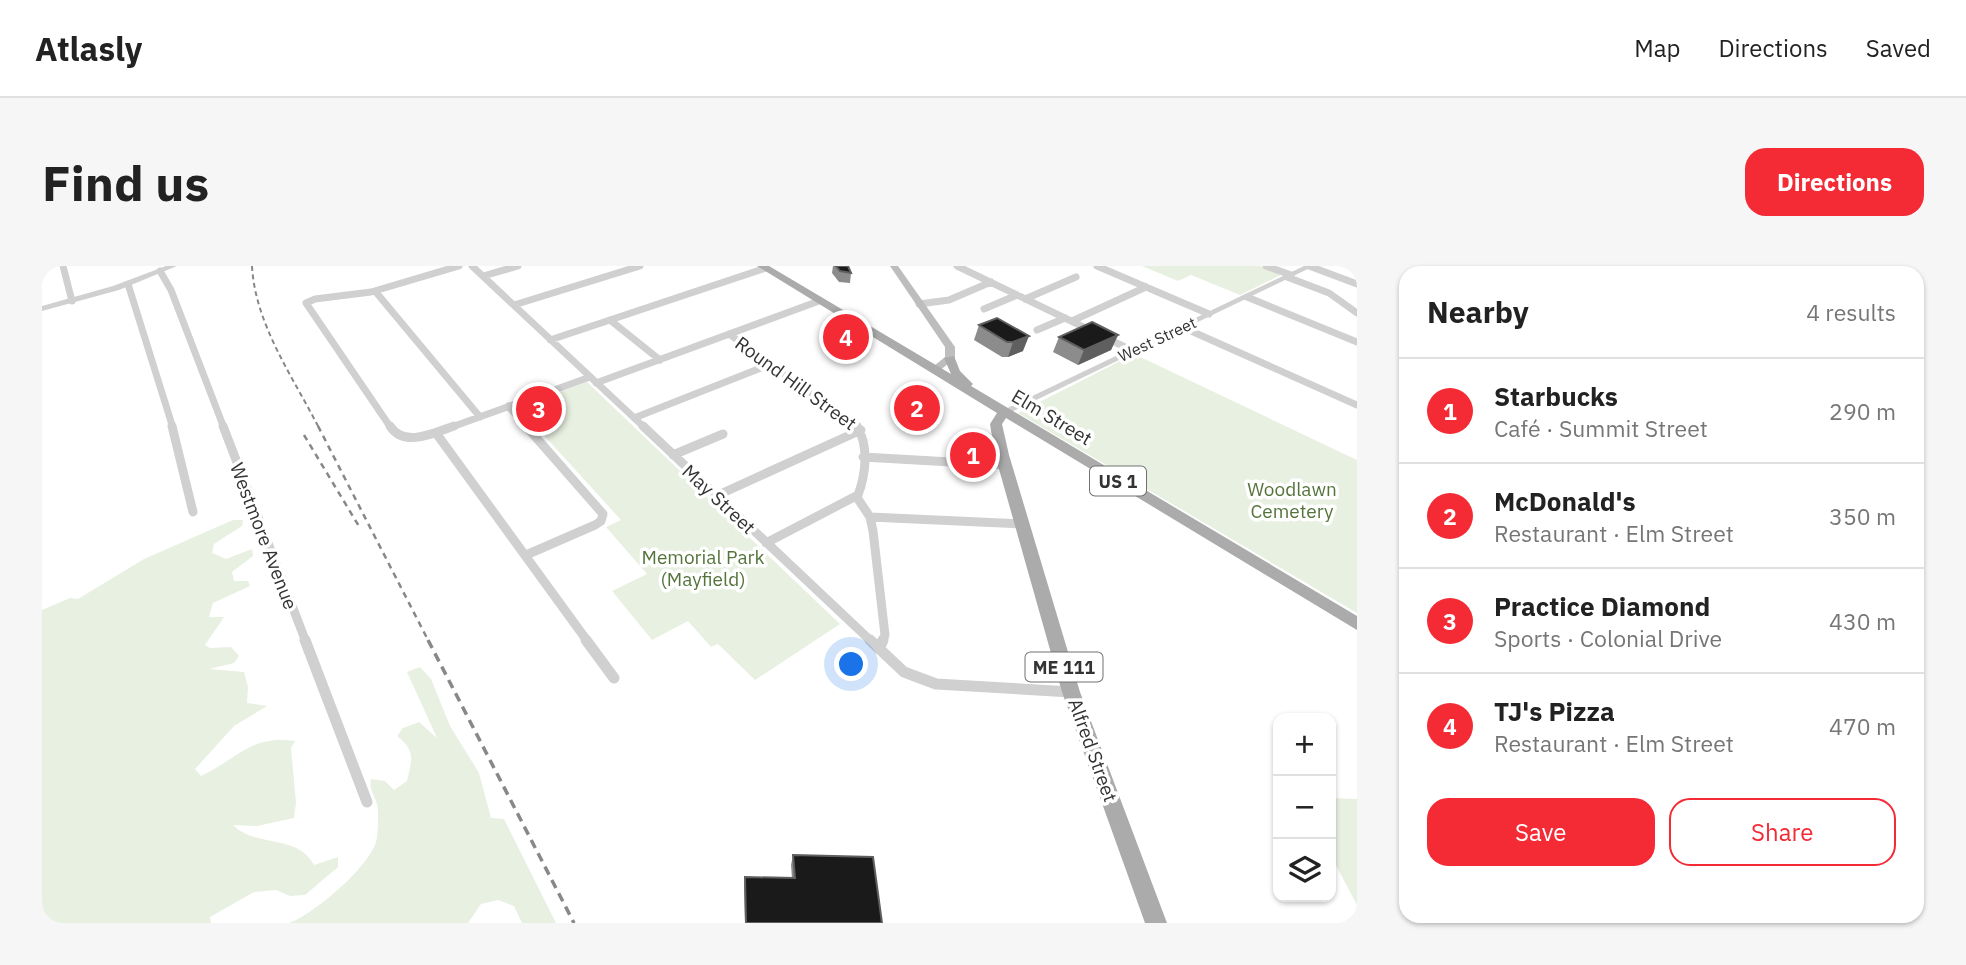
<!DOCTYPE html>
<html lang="en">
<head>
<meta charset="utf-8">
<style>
	body { margin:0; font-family:"IBM Plex Sans",sans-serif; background:#f6f6f6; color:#222 }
	.controls { position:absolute; right:21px; bottom:21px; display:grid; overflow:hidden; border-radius:14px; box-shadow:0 2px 5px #0004 }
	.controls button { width:63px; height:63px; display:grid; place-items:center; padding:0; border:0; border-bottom:2px solid #e0e0e0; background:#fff; color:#222; font:35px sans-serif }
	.you { position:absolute; left:810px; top:399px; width:24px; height:24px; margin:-18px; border:5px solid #fff; border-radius:50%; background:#1a73e8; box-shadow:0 0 0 10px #1a73e833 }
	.badge { display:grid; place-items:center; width:46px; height:46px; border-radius:50%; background:#f42a35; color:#fff; font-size:23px; font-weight:700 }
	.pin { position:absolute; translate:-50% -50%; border:4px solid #fff; box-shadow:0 2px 7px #0006 }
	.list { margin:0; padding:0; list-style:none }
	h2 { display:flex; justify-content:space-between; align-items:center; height:91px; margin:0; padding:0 28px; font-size:30px }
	h2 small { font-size:23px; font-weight:400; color:#767676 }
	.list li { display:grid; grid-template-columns:46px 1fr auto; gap:21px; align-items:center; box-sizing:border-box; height:105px; padding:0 28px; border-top:2px solid #e0e0e0 }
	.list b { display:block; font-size:26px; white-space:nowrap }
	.list p { margin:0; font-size:23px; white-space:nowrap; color:#767676 }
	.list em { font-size:23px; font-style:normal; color:#767676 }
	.actions { display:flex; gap:14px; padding:21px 28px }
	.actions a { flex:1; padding:16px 0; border:2px solid #f42a35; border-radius:21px; text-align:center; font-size:24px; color:#f42a35 }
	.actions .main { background:#f42a35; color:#fff }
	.icon { flex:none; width:38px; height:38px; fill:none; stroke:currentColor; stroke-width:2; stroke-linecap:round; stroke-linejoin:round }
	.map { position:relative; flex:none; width:1315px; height:657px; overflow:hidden; border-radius:21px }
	header { display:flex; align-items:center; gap:42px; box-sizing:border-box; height:98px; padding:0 35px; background:#fff; border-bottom:2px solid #e0e0e0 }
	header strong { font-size:33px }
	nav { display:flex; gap:38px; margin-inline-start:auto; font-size:24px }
	.intro { display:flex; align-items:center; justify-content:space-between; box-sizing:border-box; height:168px; padding:0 42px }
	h1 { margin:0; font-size:49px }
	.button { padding:18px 32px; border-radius:21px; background:#f42a35; color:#fff; font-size:24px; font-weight:700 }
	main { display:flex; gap:42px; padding:0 42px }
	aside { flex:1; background:#fff; border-radius:21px; box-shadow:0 2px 5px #0004 }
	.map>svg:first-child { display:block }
	.green { fill:#e8f0e1 }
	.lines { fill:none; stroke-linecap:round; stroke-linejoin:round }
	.minor-far2 { stroke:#d0d0d0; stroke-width:7 }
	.minor-far1 { stroke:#d0d0d0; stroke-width:9 }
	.minor { stroke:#d0d0d0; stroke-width:11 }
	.tertiary { fill:#d0d0d0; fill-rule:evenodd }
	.secondary { fill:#bdbdbd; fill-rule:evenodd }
	.primary { fill:#ababab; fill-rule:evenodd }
	.rail-far2 { stroke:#888; stroke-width:2; stroke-dasharray:5 3.5; stroke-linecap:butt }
	.rail-far1 { stroke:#888; stroke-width:2.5; stroke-dasharray:6 5; stroke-linecap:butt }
	.rail { stroke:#888; stroke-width:3.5; stroke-dasharray:9 6; stroke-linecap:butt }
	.wall { fill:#8c8c8c }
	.shaded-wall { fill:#5f5f5f }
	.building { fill:#1a1a1a; stroke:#5f5f5f; stroke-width:2 }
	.labels { text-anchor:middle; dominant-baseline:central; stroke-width:7; stroke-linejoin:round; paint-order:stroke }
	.far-street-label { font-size:16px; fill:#333; stroke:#fff }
	.shield { fill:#fff; stroke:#707070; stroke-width:2 }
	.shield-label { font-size:18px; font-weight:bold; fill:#333 }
	.street-label { font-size:19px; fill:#333; stroke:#fff }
	.park-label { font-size:19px; fill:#54743b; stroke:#fff }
</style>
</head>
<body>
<header>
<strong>Atlasly</strong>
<nav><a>Map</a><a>Directions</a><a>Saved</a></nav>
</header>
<div class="intro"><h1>Find us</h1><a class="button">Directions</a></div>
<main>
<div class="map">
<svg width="1315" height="657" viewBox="0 0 1315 657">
	<rect width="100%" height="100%" fill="#fff"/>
	<path class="green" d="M1100,0h118l23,8 -43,21 -49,-20 -13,6z
		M1092,88l223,106v153l-339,-200z
		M545,116l253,242 -85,56 -37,-36 -7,3 -23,-26 -36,19 -40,-49 35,-17 -41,-47 15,-7 -100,-110 4,-5z
		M191,254h10l-1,6 -28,18 -2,9 14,6 26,-10 1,7 -21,16 2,9h14l2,5 -37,17 -4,14h15l-19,28 5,3 21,-1 8,9 -5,7 -25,6 35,3 4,15 -1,16 20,3 -33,20 -39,43 6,7c37,-17 48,-41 94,-35l-4,7 5,55 -2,15 -37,8 -24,-1c22,23 64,8 81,40l24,-8v10l-33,28 -15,1 -14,-6 -22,2 -44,25 1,6h-169v-313l28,-12 8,1 66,-40z
		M378,401l11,12 19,47 29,47 12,45 13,1 52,104h-34l-8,-17 -16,-6 -17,4 -13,19h-179c24,-8 86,-60 88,-86 1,-9 2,-24 0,-33 -3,-11 -8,-13 -6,-25l14,2 9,9 13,-9c5,-22 9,-30 -10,-45l6,-8 16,-6 18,16 -30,-66z
		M1289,532l26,1v106l-26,-49z"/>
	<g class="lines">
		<path class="minor-far2" d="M21,0l9,35
			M430,0l173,162
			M915,0l174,84
			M1055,0l112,48
			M1224,0l25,9
			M1267,0l48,18
			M118,5l11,19 53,138
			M441,10l35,-10
			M1245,11l42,16 28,20
			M86,18l45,144
			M333,25l105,126
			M1205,31l110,45
			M983,33l51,-22
			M877,38l30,-4 42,-18
			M472,39l126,-39
			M942,43l33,-14
			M568,54l50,40
			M1030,55l74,-34
			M1140,61l175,78
			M995,64l28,-12
			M687,68l129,94
			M508,74l216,-72
			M554,117l223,-82
			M466,140l20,22
			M592,152l137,-54
			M349,162l-85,-125 9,-4 56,-7 88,-26
			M407,162l141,-51"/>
		<path class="minor-far1" d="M130,160l21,86
			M181,160l83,216
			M348,160c14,22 44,7 64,0
			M484,160l77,88 -2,7 -6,4 -69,30
			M601,160l229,216
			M394,167l152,209
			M631,189l50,-21
			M821,191l141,8
			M674,230l145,-66
			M814,230l14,21 3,14 12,104 -3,7
			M828,251l152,7
			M724,277l92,-48c8,-21 11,-49 -1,-69"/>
		<path class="minor" d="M263,374l62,162
			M544,374l28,38
			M828,374l34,32 32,12 135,8
			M837,383l4,-9"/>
		<path class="tertiary" d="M124,0h11l-58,24 -77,21v-5l71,-20z
			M1262,0h10l-307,148h-6l-2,-2z"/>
		<path class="secondary" d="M848,0h8l57,81v11l-17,14 -9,-2 16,-13v-10z"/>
		<path class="primary" d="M715,0h12l182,108 -7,-16 10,-2 6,15 13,13 -2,2 386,230v14l-351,-212 -4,6 7,31 71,237 87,231h-22l-83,-231 -67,-237 -5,-31 7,-11z"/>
		<path class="rail-far2" d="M210,0c3,58 41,111 67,162"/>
		<path class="rail-far1" d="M276,160l111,216
			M262,169l56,93"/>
		<path class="rail" d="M386,374l146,283"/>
	</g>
	<path class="wall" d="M791,0h15l3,7 -1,10 -11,-1 -7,-9z
		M955,52l26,33 -15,6h-6l-28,-17 5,-15z
		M821,59l-2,11 -19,9 -12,-8 1,-11z
		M1076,69l-7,15 -33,15 -25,-13 6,-15z
		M751,589l89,68h-137l-1,-37 1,-9 47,1 -1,-13z"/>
	<path class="shaded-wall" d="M821,59l-2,11 -19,9 1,-12z
		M1076,69l-7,15 -33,15 6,-15z
		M987,70l-6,15 -15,6 5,-15z"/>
	<path class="building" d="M794,0h12l3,7 -11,-2z
		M809,52l12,7 -20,8 -12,-7z
		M955,52l32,18 -16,6h-6l-28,-17z
		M1050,56l26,13 -34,15 -25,-13z
		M751,589l80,2 9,66h-136l-1,-46 50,1z"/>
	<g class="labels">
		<g class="far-street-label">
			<text transform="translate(1115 73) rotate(-25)">West Street</text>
		</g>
		<g class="shield">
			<rect x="1048" y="200.5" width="56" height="29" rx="5"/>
			<rect x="983.5" y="386.5" width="77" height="29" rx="5"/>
		</g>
		<g class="shield-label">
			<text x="1076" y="215">US 1</text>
			<text x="1022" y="401">ME 111</text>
		</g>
		<g class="street-label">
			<text transform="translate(754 117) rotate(36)">Round Hill Street</text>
			<text transform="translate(1010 151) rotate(31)">Elm Street</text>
			<text transform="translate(677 233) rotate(43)">May Street</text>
			<text transform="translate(222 270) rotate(69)">Westmore Avenue</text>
			<text transform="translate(1051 484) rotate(70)">Alfred Street</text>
		</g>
		<g class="park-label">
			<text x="1250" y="223">Woodlawn<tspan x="1250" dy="22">Cemetery</tspan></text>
			<text x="661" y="291">Memorial Park<tspan x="661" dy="22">(Mayfield)</tspan></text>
		</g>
	</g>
</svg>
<div class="controls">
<button>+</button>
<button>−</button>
<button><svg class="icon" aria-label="layers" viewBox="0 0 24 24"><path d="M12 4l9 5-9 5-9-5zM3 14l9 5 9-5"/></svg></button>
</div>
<div class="you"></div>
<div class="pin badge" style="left:931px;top:189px">1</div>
<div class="pin badge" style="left:875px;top:142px">2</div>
<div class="pin badge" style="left:497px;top:143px">3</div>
<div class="pin badge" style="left:804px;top:71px">4</div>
</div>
<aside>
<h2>Nearby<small>4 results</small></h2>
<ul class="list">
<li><span class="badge">1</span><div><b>Starbucks</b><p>Café · Summit Street</p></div><em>290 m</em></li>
<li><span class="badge">2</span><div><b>McDonald's</b><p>Restaurant · Elm Street</p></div><em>350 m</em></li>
<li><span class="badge">3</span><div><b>Practice Diamond</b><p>Sports · Colonial Drive</p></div><em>430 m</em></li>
<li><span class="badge">4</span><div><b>TJ's Pizza</b><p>Restaurant · Elm Street</p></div><em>470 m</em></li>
</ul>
<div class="actions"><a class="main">Save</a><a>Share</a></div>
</aside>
</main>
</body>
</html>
